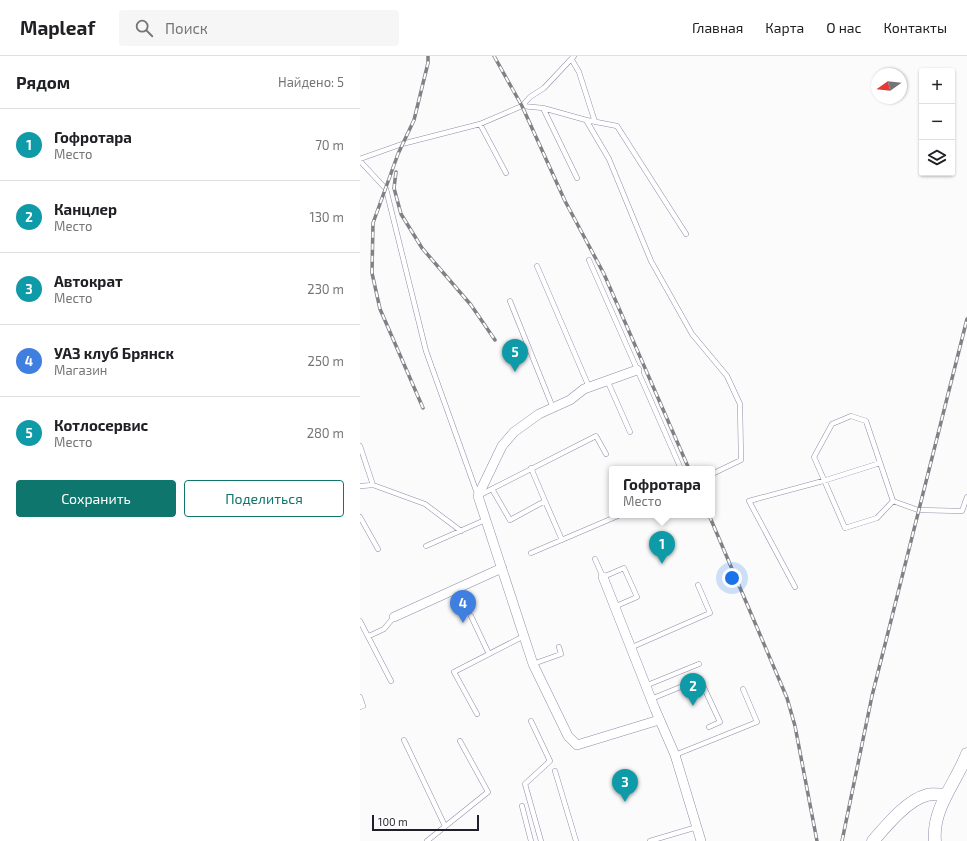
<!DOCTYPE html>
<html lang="ru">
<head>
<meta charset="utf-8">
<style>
	body { margin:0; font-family:"Exo 2",sans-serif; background:#f6f6f6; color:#202124 }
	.controls { position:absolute; right:12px; top:12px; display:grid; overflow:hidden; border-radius:4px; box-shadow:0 1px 3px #0004 }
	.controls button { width:36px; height:36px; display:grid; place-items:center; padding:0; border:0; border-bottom:1px solid #e0e0e0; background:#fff; color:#202124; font:20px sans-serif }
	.compass { position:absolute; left:511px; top:12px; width:36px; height:36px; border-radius:50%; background:#fff; box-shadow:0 1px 3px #0004; rotate:255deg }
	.scale { position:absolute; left:12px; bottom:10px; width:107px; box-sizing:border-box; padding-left:4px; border:2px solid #211f2a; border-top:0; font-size:11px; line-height:14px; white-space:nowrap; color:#211f2a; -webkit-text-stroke:3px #fff; paint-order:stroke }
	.you { position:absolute; left:372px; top:522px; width:14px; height:14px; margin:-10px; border:3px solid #fff; border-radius:50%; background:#1a73e8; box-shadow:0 0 0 6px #1a73e833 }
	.badge { display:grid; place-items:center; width:26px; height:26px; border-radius:50%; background:#0f766e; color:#fff; font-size:13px; font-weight:700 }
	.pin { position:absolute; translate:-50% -33px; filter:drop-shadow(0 1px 2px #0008) }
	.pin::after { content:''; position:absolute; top:21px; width:14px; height:12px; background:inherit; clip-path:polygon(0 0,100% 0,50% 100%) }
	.popup { position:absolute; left:249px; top:410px; width:106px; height:52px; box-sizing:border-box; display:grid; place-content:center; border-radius:4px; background:#fff; filter:drop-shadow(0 1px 3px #0005); font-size:13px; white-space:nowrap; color:#757577 }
	.popup b { font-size:15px; color:#202124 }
	.popup::after { content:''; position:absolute; left:50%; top:100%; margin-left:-8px; border:8px solid transparent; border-top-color:#fff }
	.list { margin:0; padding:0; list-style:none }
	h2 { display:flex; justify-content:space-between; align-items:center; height:52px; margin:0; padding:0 16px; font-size:17px }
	h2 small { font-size:13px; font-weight:400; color:#757577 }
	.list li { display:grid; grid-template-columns:26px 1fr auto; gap:12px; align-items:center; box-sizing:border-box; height:72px; padding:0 16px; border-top:1px solid #e0e0e0 }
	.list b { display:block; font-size:15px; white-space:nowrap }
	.list p { margin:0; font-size:13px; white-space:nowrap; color:#757577 }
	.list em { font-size:13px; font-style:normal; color:#757577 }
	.actions { display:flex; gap:8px; padding:12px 16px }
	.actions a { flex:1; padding:9px 0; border:1px solid #0f766e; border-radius:4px; text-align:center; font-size:14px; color:#0f766e }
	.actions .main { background:#0f766e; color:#fff }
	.icon { flex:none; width:22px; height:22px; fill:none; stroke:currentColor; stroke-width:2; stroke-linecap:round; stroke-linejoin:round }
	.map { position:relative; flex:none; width:607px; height:785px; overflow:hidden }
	header { display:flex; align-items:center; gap:24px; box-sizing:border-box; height:56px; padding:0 20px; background:#fff; border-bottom:1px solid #e0e0e0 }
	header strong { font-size:19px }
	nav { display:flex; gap:22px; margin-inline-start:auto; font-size:14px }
	.search { width:280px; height:36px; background:#f6f6f6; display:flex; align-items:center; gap:10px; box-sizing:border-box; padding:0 14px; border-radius:4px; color:#757577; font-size:15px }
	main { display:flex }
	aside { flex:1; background:#fff }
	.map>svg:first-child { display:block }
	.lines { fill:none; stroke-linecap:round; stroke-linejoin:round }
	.lane-casing { stroke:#928ca9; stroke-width:5.5 }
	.street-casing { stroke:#928ca9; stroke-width:10 }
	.secondary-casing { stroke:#928ca9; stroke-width:13 }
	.lane { stroke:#fff; stroke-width:4.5 }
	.street { stroke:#fff; stroke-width:9 }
	.secondary { stroke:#fff; stroke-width:12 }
	.rail-casing { stroke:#818086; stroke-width:3.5 }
	.rail { stroke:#fff; stroke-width:2; stroke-dasharray:6; stroke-linecap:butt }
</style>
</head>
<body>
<header>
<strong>Mapleaf</strong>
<div class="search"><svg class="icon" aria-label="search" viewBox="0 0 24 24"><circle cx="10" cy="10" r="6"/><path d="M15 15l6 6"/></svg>Поиск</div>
<nav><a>Главная</a><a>Карта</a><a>О нас</a><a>Контакты</a></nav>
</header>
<main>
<aside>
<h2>Рядом<small>Найдено: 5</small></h2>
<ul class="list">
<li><span class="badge" style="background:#0f9aa8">1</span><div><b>Гофротара</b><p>Место</p></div><em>70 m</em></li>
<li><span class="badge" style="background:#0f9aa8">2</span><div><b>Канцлер</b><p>Место</p></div><em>130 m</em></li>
<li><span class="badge" style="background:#0f9aa8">3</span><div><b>Автократ</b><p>Место</p></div><em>230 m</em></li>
<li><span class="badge" style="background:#3f7fe0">4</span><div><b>УАЗ клуб Брянск</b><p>Магазин</p></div><em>250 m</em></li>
<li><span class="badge" style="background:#0f9aa8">5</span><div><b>Котлосервис</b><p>Место</p></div><em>280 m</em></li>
</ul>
<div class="actions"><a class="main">Сохранить</a><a>Поделиться</a></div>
</aside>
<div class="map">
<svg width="607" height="785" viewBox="0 0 607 785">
	<rect width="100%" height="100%" fill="#fbfbfb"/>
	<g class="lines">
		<defs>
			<path id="lane" d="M212,4l7,12 16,50
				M162,50l21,2 43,12 23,39 42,102 41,73 35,42 13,28 1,56 -29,14
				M183,52l34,70
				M226,64l31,6 69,108
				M120,68l26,49
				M0,103l42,-15 78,-20 42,-18 8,-9 14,-9 30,-32
				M0,105l26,28 40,162 52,145 118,-60 10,18
				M229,204l92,209
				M177,210l52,121
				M150,245l43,107
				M247,324l23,52
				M491,360l15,5 27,80 -16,17 -32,10 -31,-71 18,-33z
				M0,390l13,39 52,19 36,27
				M1,430l12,-1
				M132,433l18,31 35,-19 -14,-33
				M185,445l17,39
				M533,445l25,9 44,1 5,-14
				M0,461l18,32
				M66,490l59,-26
				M171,497l89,-38
				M235,503l8,18 21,-9 13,29 -23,10
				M435,531l-46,-86 74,-20 57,-18
				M111,560l18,38
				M0,565l31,60
				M9,580l15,-7 10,-12
				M270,592l80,-35 -12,-28
				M173,608l28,-10 -2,-7
				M285,630l54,-22
				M0,641l3,9 -3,1
				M291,643l49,-20 20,43 -11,5
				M117,658l-23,-42 70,-36
				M171,665l19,40 -25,23 16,57
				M44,684l41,86
				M315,699l82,-33 -14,-33
				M195,715l21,70
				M162,750l9,35
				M67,785l61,-49 -28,-51
				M290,785l47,-14"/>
			<path id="street" d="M277,314l-53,19 -14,11 -31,14 -25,18 -12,14 -24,50 55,168 35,72 9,9 82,-25
				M243,521l52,132 20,46 26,86
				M34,561l108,-49"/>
			<path id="secondary" d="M513,785c13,-15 34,-41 54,-46 6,-2 12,0 18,0
				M575,785c-3,-33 21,-58 32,-87"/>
		</defs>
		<use href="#lane" class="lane-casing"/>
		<use href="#street" class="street-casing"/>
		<use href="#secondary" class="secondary-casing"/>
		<use href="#lane" class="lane"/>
		<use href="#street" class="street"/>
		<use href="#secondary" class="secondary"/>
		<defs>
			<path id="rail" d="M134,0l28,50 43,95 39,73 85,195
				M36,116l-2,16 7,26 21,34 49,57 24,35
				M63,352l-43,-99 -8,-36 1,-50 25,-69 16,-34 14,-57v-7
				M349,459l78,183 8,28 22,115
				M482,785l30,-145 95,-377"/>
		</defs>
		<use href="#rail" class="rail-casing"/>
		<use href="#rail" class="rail"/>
	</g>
</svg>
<div class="controls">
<button>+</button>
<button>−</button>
<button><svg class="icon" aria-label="layers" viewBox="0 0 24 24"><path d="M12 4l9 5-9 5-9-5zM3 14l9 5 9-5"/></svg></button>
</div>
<svg class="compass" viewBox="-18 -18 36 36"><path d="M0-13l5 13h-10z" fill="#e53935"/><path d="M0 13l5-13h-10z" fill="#757577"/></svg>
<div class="scale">100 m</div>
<div class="you"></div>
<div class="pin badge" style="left:302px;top:508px;background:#0f9aa8">1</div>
<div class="popup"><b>Гофротара</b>Место</div>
<div class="pin badge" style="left:333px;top:650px;background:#0f9aa8">2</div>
<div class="pin badge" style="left:265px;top:746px;background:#0f9aa8">3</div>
<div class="pin badge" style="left:103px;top:567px;background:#3f7fe0">4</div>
<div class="pin badge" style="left:155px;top:316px;background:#0f9aa8">5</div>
</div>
</main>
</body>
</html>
